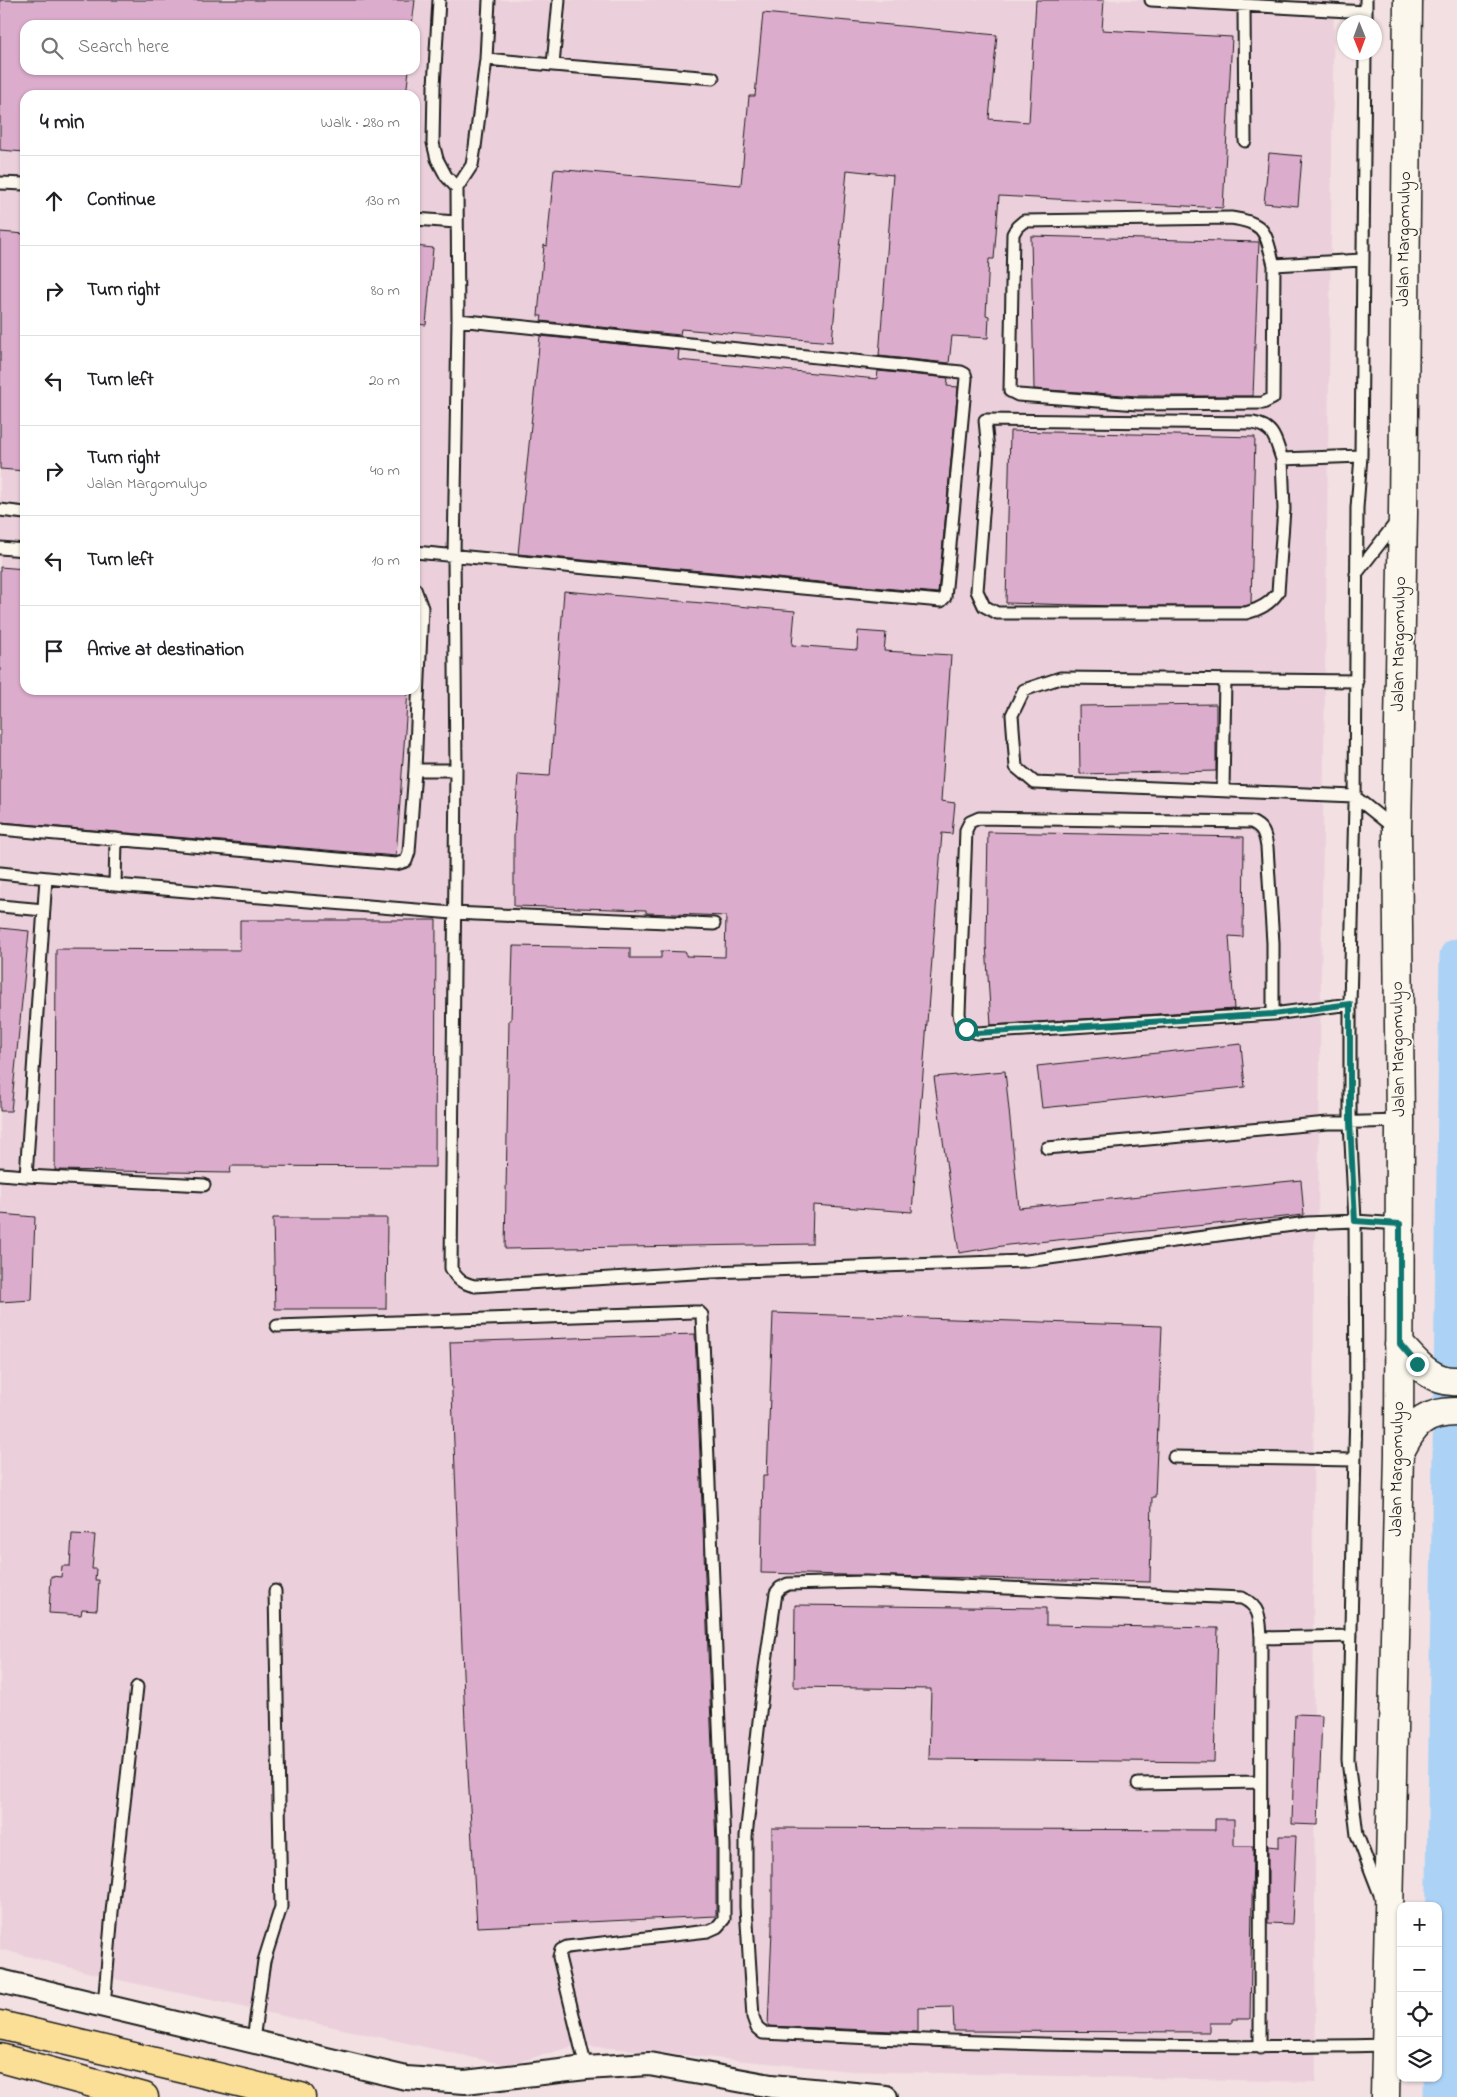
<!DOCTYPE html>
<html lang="en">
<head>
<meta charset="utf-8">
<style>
	body { margin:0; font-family:"Indie Flower",sans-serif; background:#f6f6f6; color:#202124 }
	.controls { position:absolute; right:15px; bottom:15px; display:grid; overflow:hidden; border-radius:10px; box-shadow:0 1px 4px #0004 }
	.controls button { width:45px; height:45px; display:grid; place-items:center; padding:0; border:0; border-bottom:1px solid #e0e0e0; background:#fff; color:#202124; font:25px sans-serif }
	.compass { position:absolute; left:1337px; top:15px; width:45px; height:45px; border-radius:50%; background:#fff; box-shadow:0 1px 4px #0004; rotate:179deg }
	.stop { position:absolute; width:15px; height:15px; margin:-11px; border:4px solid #0f766e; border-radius:50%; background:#fff }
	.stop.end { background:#0f766e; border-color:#fff; box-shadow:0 1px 5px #0008 }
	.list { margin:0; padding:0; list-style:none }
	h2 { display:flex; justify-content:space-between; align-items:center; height:65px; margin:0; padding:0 20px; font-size:21px }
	h2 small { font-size:16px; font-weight:400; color:#757577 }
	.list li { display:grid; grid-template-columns:32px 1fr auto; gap:15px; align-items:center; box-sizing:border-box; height:90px; padding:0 20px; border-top:1px solid #e0e0e0 }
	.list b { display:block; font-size:19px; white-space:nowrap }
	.list p { margin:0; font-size:16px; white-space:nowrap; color:#757577 }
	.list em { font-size:16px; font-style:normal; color:#757577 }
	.icon { flex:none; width:28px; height:28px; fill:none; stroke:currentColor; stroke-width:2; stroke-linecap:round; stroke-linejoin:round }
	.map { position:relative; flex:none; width:1457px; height:2097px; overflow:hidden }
	.search { position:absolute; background:#fff; box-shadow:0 1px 4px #0004; left:20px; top:20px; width:400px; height:55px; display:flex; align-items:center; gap:12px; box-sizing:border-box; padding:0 18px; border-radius:15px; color:#757577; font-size:19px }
	.panel { position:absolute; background:#fff; box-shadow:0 1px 4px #0004; left:20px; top:90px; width:400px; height:605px; border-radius:15px }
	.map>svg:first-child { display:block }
	.built { fill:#ebd0db; fill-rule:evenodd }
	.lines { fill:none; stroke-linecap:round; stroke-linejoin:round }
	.river { stroke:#acd3f6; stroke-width:35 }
	.building { fill:#dcaccc; stroke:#1c1c1c }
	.lane-casing { stroke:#1c1c1c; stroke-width:15 }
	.street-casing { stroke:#1c1c1c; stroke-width:26 }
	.secondary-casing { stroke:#1c1c1c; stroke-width:31 }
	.highway-casing { stroke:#1c1c1c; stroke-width:31 }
	.lane { stroke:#fbf7ec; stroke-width:11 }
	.street { stroke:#fbf7ec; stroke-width:22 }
	.secondary { stroke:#fbf7ec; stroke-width:28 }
	.highway { stroke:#fbdf96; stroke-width:28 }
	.route { stroke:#0f766e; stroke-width:6 }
	.labels { text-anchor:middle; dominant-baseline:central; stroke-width:4; stroke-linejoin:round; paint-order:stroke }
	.street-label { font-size:18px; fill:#1c1c1c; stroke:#fbf7ec }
</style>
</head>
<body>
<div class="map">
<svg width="1457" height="2097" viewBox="0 0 1457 2097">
	<rect width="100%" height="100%" fill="#f2e0e2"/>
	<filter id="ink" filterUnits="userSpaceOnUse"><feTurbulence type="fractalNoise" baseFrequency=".02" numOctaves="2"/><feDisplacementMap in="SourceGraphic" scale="10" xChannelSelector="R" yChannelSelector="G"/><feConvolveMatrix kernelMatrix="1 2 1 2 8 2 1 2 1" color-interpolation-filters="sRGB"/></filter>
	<g filter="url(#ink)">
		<path class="built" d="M0,0h1334l-16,1209 -4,38 -1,327 3,508 -464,-11 -274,-26 -71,20 -397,-87 -110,-29zM25,25h390v45h-390zM25,95h390v595h-390z"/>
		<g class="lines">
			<path class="river" d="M1441,2097l16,-1141"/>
		</g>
		<path class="building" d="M0,0h415l-3,25h-387v45h384l-3,25h-381v57l-25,-2z
			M1036,0h68l-2,30 130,7 -9,171 -224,-12 -5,63h-5l-3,56 3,1 -1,22 -36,-2 -3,27 -70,-7 14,-181 -46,-5 -15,172 -151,-13 -1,6 -139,-14 1,-5h-4l6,-71 3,1 7,-77 187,16 8,-89h6l8,-83 234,22 -8,84 40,3z
			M1269,153l33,3 -4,50 -34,-3z
			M0,232l25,2v237l-25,-2z
			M1031,236l228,6 -6,154h-115l-104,-7z
			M415,246l18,2 -7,77 -11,-1z
			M540,336l139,14 -1,10 199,19 1,-8 70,7 -1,8 11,1 -20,206 -420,-39z
			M1010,431l245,6 -4,167 -6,2h-132l-107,-3z
			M0,567l25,2v121h383l-12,166 -396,-34z
			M564,591l231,20 -3,34 65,5 1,-19 28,2 -2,18 67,4 -10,146 14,2 -3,31 -10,-1 -30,379 -99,-7 -1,39 -307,5 4,-229h2l2,-74 117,2v10h31v-7l25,1v4l39,1 1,-41 -80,-3v-3l-132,-4v-69l4,-63 32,2z
			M1216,704v67l-136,3 -1,-68z
			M988,832l256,5 -1,100 -14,-1 5,73 -243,16 -5,-81z
			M240,920h196l-1,247 -204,-1 -1,7 -175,-3 1,-221 184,1z
			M0,928l29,3 -18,180h-11z
			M1241,1044l4,43 -203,21 -5,-42z
			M1005,1071l14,137 282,-28 3,35 -296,30 -49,8 -25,-176z
			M0,1214l35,3 -3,83 -32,2z
			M273,1218h114l-1,91h-111z
			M773,1313l389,13 -7,171h-3l-2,85 -389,-9 2,-97h4z
			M695,1334l21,511v71l-239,11 -12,-204 -15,-381z
			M72,1534l23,1 -3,34h4l-1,11h4l-2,30 -15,-1 -1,6 -32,-2 2,-37 10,1 1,-11h8z
			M795,1605l251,3v17l172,3 -4,134 -285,-3 2,-70 -137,-2z
			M1295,1714l27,1 -4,110 -26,-1z
			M1215,1819h19v27h19l-3,173h-18v4h-22v9l-256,-1 -1,-24 -35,1v24l-150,-6 4,-97v-101l443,2z
			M1279,1836h17l-4,88 -24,-1v-77l11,1z"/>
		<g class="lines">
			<defs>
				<path id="lane" d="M439,0l-5,86 -1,57 4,16 9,17 11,12 1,132 -4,235 2,215 -5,498c6,12 11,15 24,18l236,-14 316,-11 280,-38 48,-2 45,3
					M1151,0l215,12
					M1244,5l1,136
					M1366,22v-22
					M1365,52l-4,404 -4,52 -2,296 -5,200v118l5,99 1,187 -8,352 9,75 24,62
					M486,59l67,6 6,-65
					M553,65l160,13
					M0,183l25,1
					M457,188l15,-23 3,-18 11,-88 3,-59
					M415,219l41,3
					M1274,265c-9,-32 -7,-42 -43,-47l-207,3 -7,6 -4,7 -3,157 8,4 120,9 125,-1 10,-5 1,-133 88,-5
					M1282,459c-7,-19 -7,-32 -29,-36l-268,-3 3,30 -11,141 7,15 13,7h249c14,-4 24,-9 32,-21l6,-83 -2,-50 79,-3
					M0,510l25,3
					M0,548l25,2
					M415,552l526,49 4,-4 21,-219 -1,-4 -4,-2 -503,-52
					M1356,574l42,-54
					M1357,681l-297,-3 -36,12 -12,25 4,52 19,16 319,13 41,33
					M415,770h41
					M1223,789l2,-109
					M0,829l396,35 10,-3 3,-9 6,-82 7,-162 -7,-19
					M0,873l115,12 338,28 261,11
					M115,885l1,-46
					M0,906l44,4
					M1273,1014v-71l-6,-96c-2,-13 -4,-20 -16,-25l-272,-4 -9,4 -4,8 -7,183c1,13 7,16 18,20l296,-19 77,-10
					M1047,1148l281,-25 72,-2
					M0,1174l26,2 20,-298
					M26,1176l178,9
					M277,1326l416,-14h6l3,3 22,530v74l-7,8 -9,4 -141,16 -6,3 -2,7 27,111
					M1174,1457l181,3
					M1261,1638l90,-2
					M1138,1784l122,-2
					M104,2006l8,-94 25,-225
					M253,2040l11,-79 17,-54 -6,-316
					M1260,2048l1,-410c-1,-18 0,-31 -19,-40l-376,-16 -78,2 -8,4 -4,5 -11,75 -19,168v71l7,110 4,11 6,5c207,10 415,17 622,12"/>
				<path id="street" d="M0,1981l406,97 59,4 121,-14 63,-4 122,22 115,11"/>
				<path id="secondary" d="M1399,1344c16,17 32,39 58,37
					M1399,1454c14,-29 24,-42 58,-42
					M1385,2097l14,-643 1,-333 -3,-290 6,-317 5,-514"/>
				<path id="highway" d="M0,2025l301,72
					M0,2058l144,39"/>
			</defs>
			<use href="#lane" class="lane-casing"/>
			<use href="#street" class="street-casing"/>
			<use href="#secondary" class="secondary-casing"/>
			<use href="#highway" class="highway-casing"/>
			<use href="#lane" class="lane"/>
			<use href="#street" class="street"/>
			<use href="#secondary" class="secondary"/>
			<use href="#highway" class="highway"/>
		</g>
	</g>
	<g class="lines" filter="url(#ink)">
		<path class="route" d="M966,1029l11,4 296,-19 77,-10v118l5,99 45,3v120l17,20"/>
	</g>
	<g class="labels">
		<g class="street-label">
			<text transform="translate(1405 239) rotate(-89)">Jalan Margomulyo</text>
			<text transform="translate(1400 644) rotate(-89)">Jalan Margomulyo</text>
			<text transform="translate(1399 1049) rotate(-91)">Jalan Margomulyo</text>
			<text transform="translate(1398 1469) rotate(-89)">Jalan Margomulyo</text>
		</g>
	</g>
</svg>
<div class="controls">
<button>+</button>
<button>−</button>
<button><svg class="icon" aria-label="locate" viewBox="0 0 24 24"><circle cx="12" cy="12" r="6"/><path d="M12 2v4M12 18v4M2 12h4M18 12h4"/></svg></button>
<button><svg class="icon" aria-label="layers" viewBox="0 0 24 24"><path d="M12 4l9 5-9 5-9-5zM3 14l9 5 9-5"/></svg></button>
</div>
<svg class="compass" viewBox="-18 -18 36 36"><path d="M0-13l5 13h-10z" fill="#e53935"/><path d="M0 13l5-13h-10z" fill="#757577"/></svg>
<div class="stop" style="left:966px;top:1029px"></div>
<div class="stop end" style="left:1417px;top:1364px"></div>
<div class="search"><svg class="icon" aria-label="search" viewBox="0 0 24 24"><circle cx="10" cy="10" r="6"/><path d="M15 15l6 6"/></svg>Search here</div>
<section class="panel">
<h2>4 min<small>Walk · 280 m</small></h2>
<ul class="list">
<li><svg class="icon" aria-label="ahead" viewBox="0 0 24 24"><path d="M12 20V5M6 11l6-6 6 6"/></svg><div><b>Continue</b></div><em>130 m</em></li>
<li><svg class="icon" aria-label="right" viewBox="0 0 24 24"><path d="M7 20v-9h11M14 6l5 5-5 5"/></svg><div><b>Turn right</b></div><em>80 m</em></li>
<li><svg class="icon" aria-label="left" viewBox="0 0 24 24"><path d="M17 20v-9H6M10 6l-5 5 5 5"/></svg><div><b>Turn left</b></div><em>20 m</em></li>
<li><svg class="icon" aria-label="right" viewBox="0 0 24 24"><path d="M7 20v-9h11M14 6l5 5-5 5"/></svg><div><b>Turn right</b><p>Jalan Margomulyo</p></div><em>40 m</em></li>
<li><svg class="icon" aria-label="left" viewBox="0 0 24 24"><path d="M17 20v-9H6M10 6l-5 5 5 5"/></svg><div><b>Turn left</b></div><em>10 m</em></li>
<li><svg class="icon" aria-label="arrive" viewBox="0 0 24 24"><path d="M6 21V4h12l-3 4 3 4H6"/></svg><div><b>Arrive at destination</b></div></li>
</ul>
</section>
</div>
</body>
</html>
